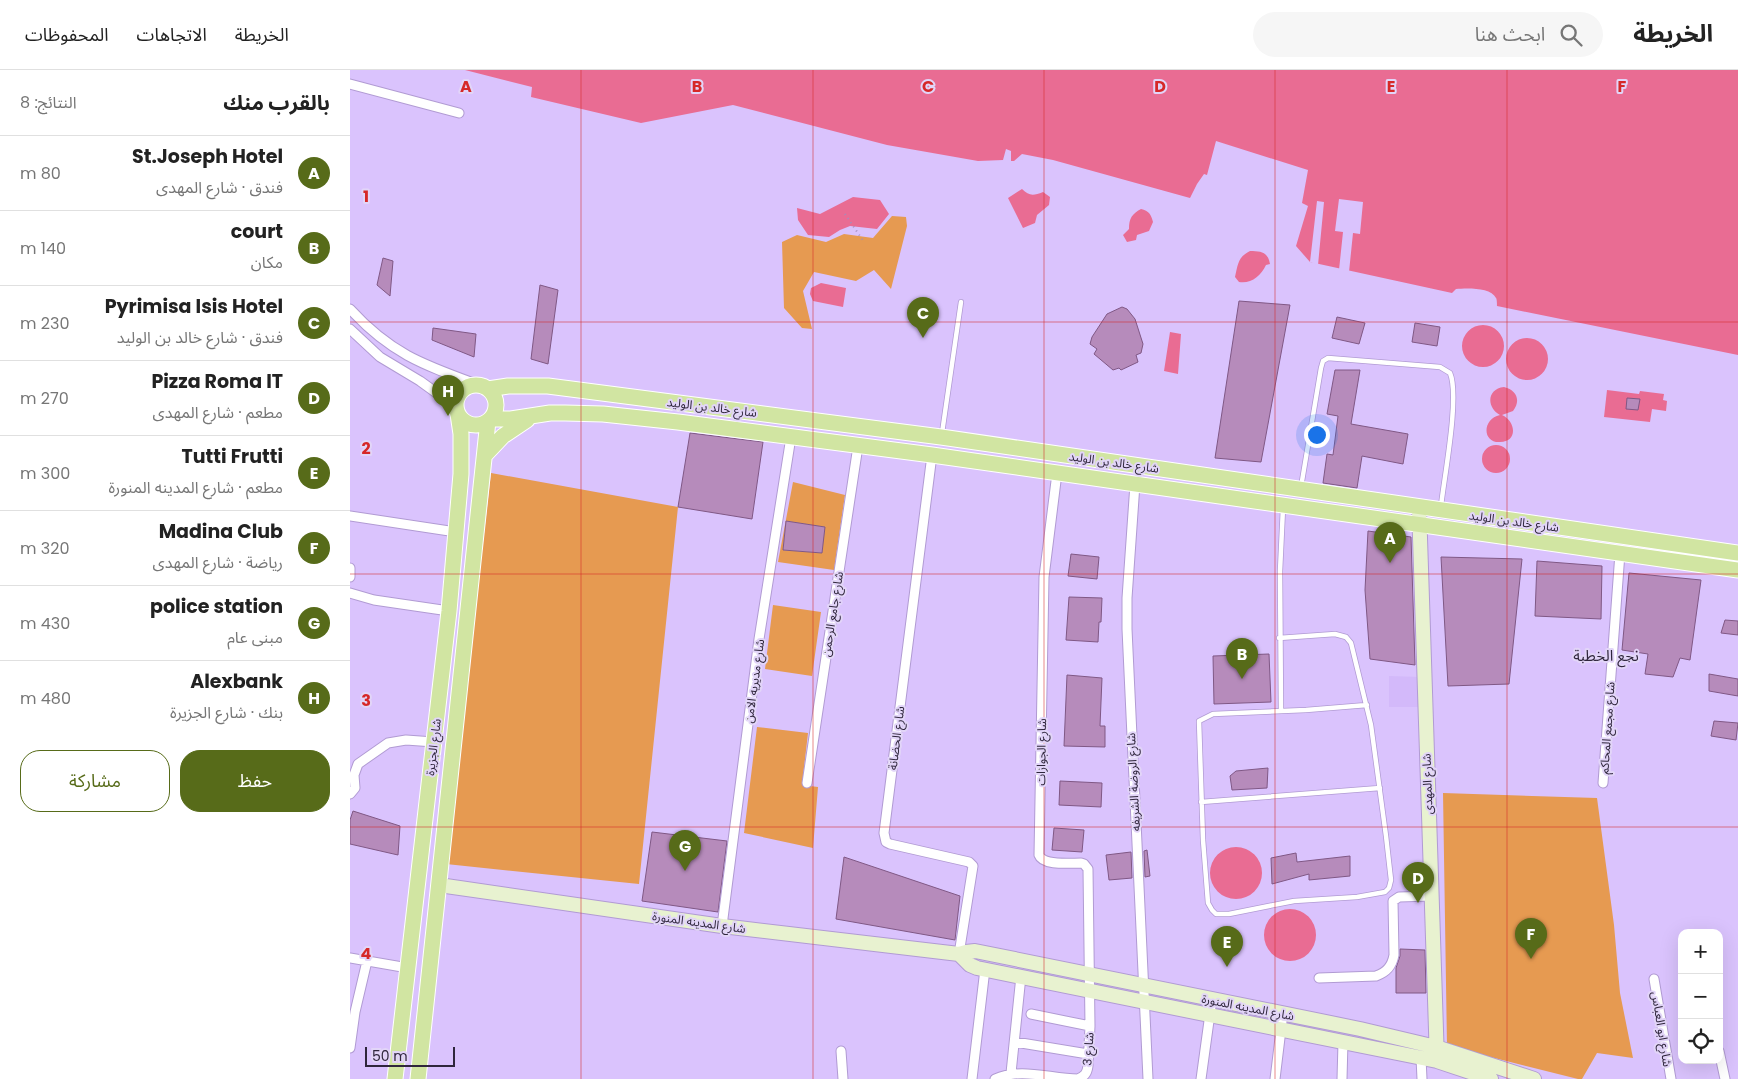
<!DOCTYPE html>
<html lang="ar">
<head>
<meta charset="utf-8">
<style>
	body { margin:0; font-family:Poppins,"Noto Sans Arabic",sans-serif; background:#f6f6f6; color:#222; direction:rtl }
	.controls { position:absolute; right:15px; bottom:15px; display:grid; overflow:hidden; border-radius:10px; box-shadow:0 5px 20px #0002 }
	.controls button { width:45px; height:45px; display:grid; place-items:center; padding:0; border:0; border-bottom:1px solid #e0e0e0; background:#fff; color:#222; font:25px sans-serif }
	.scale { position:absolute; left:15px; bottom:12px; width:90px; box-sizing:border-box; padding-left:5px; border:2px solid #2f263c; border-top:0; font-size:14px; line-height:18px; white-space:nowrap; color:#2f263c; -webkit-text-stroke:4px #e2d5f8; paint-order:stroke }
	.you { position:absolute; left:966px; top:364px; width:18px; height:18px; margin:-12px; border:4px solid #fff; border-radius:50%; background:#1a73e8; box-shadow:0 0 0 8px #1a73e833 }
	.badge { display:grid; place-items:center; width:32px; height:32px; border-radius:50%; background:#576b19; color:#fff; font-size:16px; font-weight:700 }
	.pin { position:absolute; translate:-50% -41px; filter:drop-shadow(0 1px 2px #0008) }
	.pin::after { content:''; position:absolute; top:26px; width:18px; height:15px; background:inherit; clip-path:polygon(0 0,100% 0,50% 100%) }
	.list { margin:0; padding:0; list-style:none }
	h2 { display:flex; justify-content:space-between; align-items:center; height:65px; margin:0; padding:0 20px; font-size:21px }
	h2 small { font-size:16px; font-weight:400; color:#767676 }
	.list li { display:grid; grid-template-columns:32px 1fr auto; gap:15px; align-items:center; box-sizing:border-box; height:75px; padding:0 20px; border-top:1px solid #e0e0e0 }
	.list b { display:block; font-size:19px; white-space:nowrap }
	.list p { margin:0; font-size:16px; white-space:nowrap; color:#767676 }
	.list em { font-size:16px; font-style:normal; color:#767676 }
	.actions { display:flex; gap:10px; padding:15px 20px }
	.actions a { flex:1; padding:11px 0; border:1px solid #576b19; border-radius:20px; text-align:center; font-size:18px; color:#576b19 }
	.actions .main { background:#576b19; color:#fff }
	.icon { flex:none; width:28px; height:28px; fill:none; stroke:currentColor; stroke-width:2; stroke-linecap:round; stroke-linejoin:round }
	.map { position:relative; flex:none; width:1388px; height:1009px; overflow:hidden; direction:ltr }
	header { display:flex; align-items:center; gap:30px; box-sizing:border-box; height:70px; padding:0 25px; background:#fff; border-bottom:1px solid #e0e0e0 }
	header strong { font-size:24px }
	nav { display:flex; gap:28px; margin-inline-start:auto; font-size:18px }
	.search { width:350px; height:45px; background:#f6f6f6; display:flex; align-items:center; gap:12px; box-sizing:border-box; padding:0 18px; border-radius:28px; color:#767676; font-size:19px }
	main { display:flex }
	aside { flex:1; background:#fff }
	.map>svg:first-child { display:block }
	.built { fill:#d3b9fa }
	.green { fill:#e69a51; fill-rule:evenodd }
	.water { fill:#e96c93 }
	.pier { fill:#dac3fd }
	.building { fill:#b68bbb; stroke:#805885 }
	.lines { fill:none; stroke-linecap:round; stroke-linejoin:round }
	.lane-casing { stroke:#b19bd3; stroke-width:6 }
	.street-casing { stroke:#b19bd3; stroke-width:11 }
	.secondary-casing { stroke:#b19bd3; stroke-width:16 }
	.primary-casing { stroke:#fff; stroke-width:17 }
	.path { stroke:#a18fbd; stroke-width:2; stroke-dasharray:1 4; stroke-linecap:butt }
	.lane { stroke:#fff; stroke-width:4.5 }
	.street { stroke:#fff; stroke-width:9 }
	.secondary { stroke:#e8f2d0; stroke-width:14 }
	.primary { stroke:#d1e5a2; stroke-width:15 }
	.grid { fill:none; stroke:#d62828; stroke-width:1; stroke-opacity:0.55 }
	.labels { text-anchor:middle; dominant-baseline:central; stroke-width:4; stroke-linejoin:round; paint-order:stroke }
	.street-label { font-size:12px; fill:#2f263c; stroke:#e2d5f8 }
	.quarter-label { font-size:15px; fill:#2f263c; stroke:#e2d5f8 }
	.grid-label { font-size:16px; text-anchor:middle; font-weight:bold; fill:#d62828; stroke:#e2d5f8; stroke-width:4; stroke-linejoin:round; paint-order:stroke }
</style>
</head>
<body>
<header>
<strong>الخريطة</strong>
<div class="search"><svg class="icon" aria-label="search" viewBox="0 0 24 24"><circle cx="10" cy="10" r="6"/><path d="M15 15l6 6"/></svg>ابحث هنا</div>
<nav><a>الخريطة</a><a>الاتجاهات</a><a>المحفوظات</a></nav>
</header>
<main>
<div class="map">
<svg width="1388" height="1009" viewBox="0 0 1388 1009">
	<rect width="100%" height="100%" fill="#dac3fd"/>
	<path class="built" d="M1039,606l32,1 2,30h-34z"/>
	<path class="green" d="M542,146l14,1 1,9 -16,63 -17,-19 -18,11 -42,-9 -11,19 9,38 -10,-1 -18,-20 -2,-66 15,-7 29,7 18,-8 29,4z
		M141,403l187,34 -39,377 -193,-20z
		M443,412l52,13 -11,75 -56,-8zM436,451l38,6 -2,26 -39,-3z
		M423,535l48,7 -9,64 -47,-7z
		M407,657l51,6 -6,52 16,2 -5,61 -69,-15z
		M1093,723l154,5 17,127 6,68 13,65 -36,-5 -15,26h-4l-131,-33z"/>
	<path class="water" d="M115,0h1273v285l-241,-49c0,-1 0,-7 -1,-8 -5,-11 -30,-10 -40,-9l-4,4 -142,-31 -14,-16 12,-40 -6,-3 6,-33 -92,-29 -9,34 -3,-1 -7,10 -7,14 -137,-38 -31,-6 -8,7h-3v-10l-5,-2 -3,11 -25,1 -91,-16 -154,-40 -92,18 -110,-26 1,-10z
		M672,119c7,7 11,7 21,3l7,5 -1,8 -12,10 -2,8 -12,5 -15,-30z
		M503,127l27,3 9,14 -12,15 -27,-3 -10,4 -11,7 -21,-2 -10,-15 -1,-12 23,6z
		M791,139c8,2 10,5 12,13l-4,9 -12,4 -1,5 -9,2 -4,-7 6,-6c0,-11 3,-15 12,-20z
		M900,181c11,0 18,1 20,13l-4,1c-5,11 -15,19 -27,17l-4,-5c3,-13 3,-20 15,-26z
		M471,213l25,5 -3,19 -30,-6 -3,-7 1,-6z
		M1112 276a21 21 0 1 1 42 0a21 21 0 1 1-42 0Z
		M820,262l11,2 -3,40 -14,-3z
		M1156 289a21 21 0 1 1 42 0a21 21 0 1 1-42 0Z
		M1154,317c13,3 17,14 9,24l-11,4c14,6 16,27 -2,27 -18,1 -18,-23 0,-27 -14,-8 -13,-26 4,-28z
		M1257,320l32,4 1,-3 24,3 -1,6 4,1 -1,10 -14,-2 -2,13 -46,-5z
		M1132 389a14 14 0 1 1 28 0a14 14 0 1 1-28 0Z
		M860 803a26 26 0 1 1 52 0a26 26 0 1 1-52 0Z
		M914 865a26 26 0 1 1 52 0a26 26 0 1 1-52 0Z"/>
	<path class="pier" d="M989,129l24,3 -3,32 -7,-1 -4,39 -10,-2 4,-38 -8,-1z
		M967,131l7,1 -6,63 -8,-3z"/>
	<path class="building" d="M33,188l10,3 -3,35 -13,-11z
		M190,215l18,5 -10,74 -17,-5z
		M889,231l51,4 -29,157 -46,-4z
		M772,237l5,2 8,10 8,25 -2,9 -5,2 2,7 -17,8 -2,-2 -6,2 -19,-16 3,-5 -7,-5 2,-7 15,-23z
		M987,247l28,6 -6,21 -27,-6z
		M1065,253l25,4 -3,19 -25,-4z
		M83,258l43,6 -2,23 -42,-17z
		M985,300h25l-9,54 57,10 -5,30 -41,-8 -5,32 -34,-5 4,-29 6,1 5,-39 -11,-2z
		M1277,328l13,1 -2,11 -12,-1z
		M340,363l73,9 -11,77 -74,-12z
		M436,451l39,6 -3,26 -39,-3z
		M1018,461l43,6 4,128 -45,-6 -5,-69z
		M721,484l28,3 -2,22 -29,-3z
		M1091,487l81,2 -13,125 -61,2z
		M1187,491l65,5 -1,53 -66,-3z
		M1279,503l72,7 -11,80 -10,-2 -7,19 -28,-3 3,-20 -26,-4z
		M719,527l33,1 -1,24h-2l-1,20 -32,-2z
		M1375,550l13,1v14l-17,-2z
		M919,584l2,48 -57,2 -1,-48z
		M1359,604l29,5v17l-29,-5z
		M717,605l35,3 -2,48h5v21l-41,-1z
		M1364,651l24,2 -2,17 -25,-4z
		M918,698l-1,20 -35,2 -2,-14 6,-5z
		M710,711l42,2 -1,24 -42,-2z
		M3,741l47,15 -2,29 -48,-11v-24z
		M704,758l30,2 -2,22 -30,-2z
		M302,762l75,9 -9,71 -76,-11z
		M797,780l3,26 -5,1 -1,-26z
		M781,782l1,26 -23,2 -3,-25z
		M946,783l1,9 53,-6v20l-41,4v-6l-37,10 -1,-26z
		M494,787l116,39 -5,44 -119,-21z
		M1050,879l25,1 1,43h-30v-25l4,-12z"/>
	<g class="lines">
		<defs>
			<path id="lane" d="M592,363l19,-131
				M951,417l20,-119 2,-7 5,-3 112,9 10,6c10,23 -6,105 -9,133
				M929,568l56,-4 11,3 5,6 20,82 15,111 5,44 -2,8 -4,4 -28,5 -63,4 -65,13h-13l-4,-4 -4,-7 -5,-63 -4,-119 14,-7 93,-4 61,-5
				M931,641l-1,-140 3,-63
				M851,732l179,-14"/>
			<path id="street" d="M0,14l109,29
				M0,239c41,45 74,56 129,76
				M0,259l30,28 40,24 36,26
				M582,385l-48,378 2,9 4,2 79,18 4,4 -14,88
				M785,414l-8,114v31l21,450
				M0,446l106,16
				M0,498v9
				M0,523l24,7 75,11
				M457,713l51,-337
				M1253,713l17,-230
				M0,724l5,-6 -1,-13 4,-11 30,-21 18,-3 28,2
				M372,856l37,-287 32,-202
				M0,888l58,10
				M969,908l57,-2c11,-4 16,-10 18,-21l-1,-54 6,-4 32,-1
				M1304,909l17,100
				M681,944l59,12
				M665,972l73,12
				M0,978l5,-36 12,-51
				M491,981l2,28
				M1369,981l6,28
				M1071,988l1,21
				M661,1003l10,-97
				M622,1009l13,-110
				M645,1009c27,-12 55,0 83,0 7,-3 9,-6 10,-13l2,-40 -2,-157 -4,-5 -3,-1c-11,0 -38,3 -42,-8l5,-278 13,-104
				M851,1009l11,-80
				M925,1009l8,-66
				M992,1009l1,-37"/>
			<path id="secondary" d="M1069,437l18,554
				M89,815l283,41 237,28 7,-2 9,-1 385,78 76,18 98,32
				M609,884l11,11 7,3 460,93 54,18"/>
			<path id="primary" d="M106 335a20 20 0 1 1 40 0a20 20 0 1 1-40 0Z
				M138,319l20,-3h40l393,51 797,116
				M141,349h20l39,-6h15l38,1 75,8 254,33 806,115
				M136,384l17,-18 24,-16
				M45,1009l54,-468 12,-137v-40l-3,-20
				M68,1009l70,-658"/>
		</defs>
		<use href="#lane" class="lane-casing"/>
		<use href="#street" class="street-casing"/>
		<use href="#secondary" class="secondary-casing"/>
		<use href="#primary" class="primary-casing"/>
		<path class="path" d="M495,144l19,28"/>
		<use href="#lane" class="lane"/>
		<use href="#street" class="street"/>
		<use href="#secondary" class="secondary"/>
		<use href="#primary" class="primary"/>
	</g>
	<path class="grid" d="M231,0v1009M463,0v1009M694,0v1009M925,0v1009M1157,0v1009M0,252h1388M0,504h1388M0,757h1388"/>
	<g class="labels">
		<g class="street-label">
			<text transform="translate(362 337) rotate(7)">شارع خالد بن الوليد</text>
			<text transform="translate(764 392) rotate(8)">شارع خالد بن الوليد</text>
			<text transform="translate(1164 451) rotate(8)">شارع خالد بن الوليد</text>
			<text transform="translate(482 544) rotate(-81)">شارع جامع الرحمن</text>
			<text transform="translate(404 611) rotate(-82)">شارع مديريه الامن</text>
			<text transform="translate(1257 658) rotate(-86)">شارع مجمع المحاكم</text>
			<text transform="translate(546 668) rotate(-83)">شارع الحضانة</text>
			<text transform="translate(83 677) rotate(-83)">شارع الجزيرة</text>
			<text transform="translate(691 682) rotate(-89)">شارع الجوازات</text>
			<text transform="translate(783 712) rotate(-93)">شارع الروضة الشريفه</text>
			<text transform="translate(1077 714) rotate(-92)">شارع المهدى</text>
			<text transform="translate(349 852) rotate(8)">شارع المدينه المنورة</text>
			<text transform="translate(898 937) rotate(11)">شارع المدينه المنورة</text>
			<text transform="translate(1312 959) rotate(81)">شارع ابو العباس</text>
			<text transform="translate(738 979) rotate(-86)">شارع 3</text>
		</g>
		<g class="quarter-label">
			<text x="1256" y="585">نجع الخطبة</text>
		</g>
	</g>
	<g class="grid-label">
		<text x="116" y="22">A</text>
		<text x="347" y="22">B</text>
		<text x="578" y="22">C</text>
		<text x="810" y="22">D</text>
		<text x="1041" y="22">E</text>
		<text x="1272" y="22">F</text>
		<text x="16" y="132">1</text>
		<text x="16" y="384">2</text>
		<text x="16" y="636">3</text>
		<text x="16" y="889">4</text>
	</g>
</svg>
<div class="controls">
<button>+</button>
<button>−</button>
<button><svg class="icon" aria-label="locate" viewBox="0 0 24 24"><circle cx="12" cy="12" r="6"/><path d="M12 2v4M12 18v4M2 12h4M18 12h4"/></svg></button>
</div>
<div class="scale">50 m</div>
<div class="you"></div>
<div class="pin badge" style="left:1040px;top:493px">A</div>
<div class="pin badge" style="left:892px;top:609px">B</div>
<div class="pin badge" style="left:573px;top:268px">C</div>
<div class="pin badge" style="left:1068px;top:833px">D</div>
<div class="pin badge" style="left:877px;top:897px">E</div>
<div class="pin badge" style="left:1181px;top:889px">F</div>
<div class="pin badge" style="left:335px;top:801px">G</div>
<div class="pin badge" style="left:98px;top:346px">H</div>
</div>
<aside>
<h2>بالقرب منك<small>النتائج: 8</small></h2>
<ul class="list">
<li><span class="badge">A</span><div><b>St.Joseph Hotel</b><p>فندق · شارع المهدى</p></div><em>80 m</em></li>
<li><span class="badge">B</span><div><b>court</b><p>مكان</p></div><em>140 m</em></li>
<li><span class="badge">C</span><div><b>Pyrimisa Isis Hotel</b><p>فندق · شارع خالد بن الوليد</p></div><em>230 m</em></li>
<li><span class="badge">D</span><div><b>Pizza Roma IT</b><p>مطعم · شارع المهدى</p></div><em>270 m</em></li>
<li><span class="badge">E</span><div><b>Tutti Frutti</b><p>مطعم · شارع المدينه المنورة</p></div><em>300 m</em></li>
<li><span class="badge">F</span><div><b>Madina Club</b><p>رياضة · شارع المهدى</p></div><em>320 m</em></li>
<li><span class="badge">G</span><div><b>police station</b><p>مبنى عام</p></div><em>430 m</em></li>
<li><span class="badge">H</span><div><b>Alexbank</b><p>بنك · شارع الجزيرة</p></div><em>480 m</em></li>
</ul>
<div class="actions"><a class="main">حفظ</a><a>مشاركة</a></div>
</aside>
</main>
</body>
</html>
